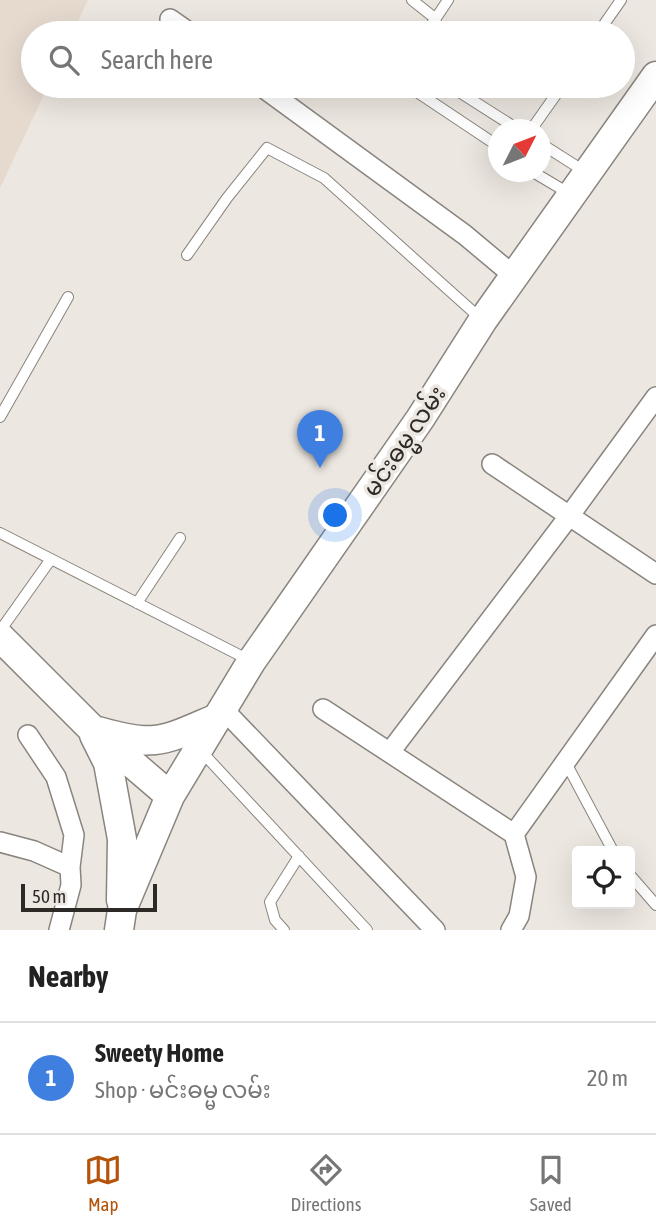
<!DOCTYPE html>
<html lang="en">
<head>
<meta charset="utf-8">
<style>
	body { margin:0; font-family:"Asap Condensed","Noto Sans Myanmar",sans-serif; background:#f6f6f6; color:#222 }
	.controls { position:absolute; right:21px; bottom:21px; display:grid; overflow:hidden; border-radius:7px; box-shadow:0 7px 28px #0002 }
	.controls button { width:63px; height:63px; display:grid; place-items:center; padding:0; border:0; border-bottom:2px solid #e0e0e0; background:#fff; color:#222; font:35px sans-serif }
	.compass { position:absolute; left:488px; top:119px; width:63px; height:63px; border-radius:50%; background:#fff; box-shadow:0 7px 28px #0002; rotate:48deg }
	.scale { position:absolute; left:21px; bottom:18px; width:136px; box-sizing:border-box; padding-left:7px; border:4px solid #2c2927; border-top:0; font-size:19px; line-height:24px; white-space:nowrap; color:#2c2927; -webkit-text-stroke:5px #ede7e1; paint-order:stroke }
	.you { position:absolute; left:336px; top:516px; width:24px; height:24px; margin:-18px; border:5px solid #fff; border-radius:50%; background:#1a73e8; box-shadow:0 0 0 10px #1a73e833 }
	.badge { display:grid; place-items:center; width:46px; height:46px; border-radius:50%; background:#b45309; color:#fff; font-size:23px; font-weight:700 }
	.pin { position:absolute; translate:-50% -58px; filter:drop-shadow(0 2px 4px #0008) }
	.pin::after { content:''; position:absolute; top:37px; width:24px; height:21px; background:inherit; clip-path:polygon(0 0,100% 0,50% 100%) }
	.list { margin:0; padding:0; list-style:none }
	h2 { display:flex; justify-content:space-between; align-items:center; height:91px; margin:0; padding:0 28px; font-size:30px }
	h2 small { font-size:23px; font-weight:400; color:#767676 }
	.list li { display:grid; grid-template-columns:46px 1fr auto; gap:21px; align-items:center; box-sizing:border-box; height:112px; padding:0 28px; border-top:2px solid #e0e0e0 }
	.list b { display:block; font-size:26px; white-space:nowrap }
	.list p { margin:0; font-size:23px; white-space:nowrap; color:#767676 }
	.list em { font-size:23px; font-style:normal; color:#767676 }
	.icon { flex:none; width:38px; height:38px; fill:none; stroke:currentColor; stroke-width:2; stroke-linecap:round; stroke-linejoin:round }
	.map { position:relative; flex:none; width:656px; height:930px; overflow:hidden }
	.search { position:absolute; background:#fff; box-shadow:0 7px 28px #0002; left:21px; right:21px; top:21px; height:77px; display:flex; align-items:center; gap:18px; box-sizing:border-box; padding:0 24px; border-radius:38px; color:#767676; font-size:26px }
	.sheet { height:203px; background:#fff }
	nav { display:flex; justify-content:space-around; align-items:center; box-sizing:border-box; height:98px; border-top:2px solid #e0e0e0; background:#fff; font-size:19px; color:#767676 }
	nav a { display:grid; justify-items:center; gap:4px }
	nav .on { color:#b45309 }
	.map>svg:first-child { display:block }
	.built { fill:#e6dacf }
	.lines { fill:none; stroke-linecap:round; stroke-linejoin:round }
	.service-casing { stroke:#8a847e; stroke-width:12 }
	.minor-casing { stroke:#8a847e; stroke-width:22 }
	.secondary-casing { stroke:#8a847e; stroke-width:31 }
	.service { stroke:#fff; stroke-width:10 }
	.minor { stroke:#fff; stroke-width:19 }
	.secondary { stroke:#fff; stroke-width:28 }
	.labels { text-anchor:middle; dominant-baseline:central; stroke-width:7; stroke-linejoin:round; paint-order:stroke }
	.street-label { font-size:24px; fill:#2c2927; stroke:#ede7e1 }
</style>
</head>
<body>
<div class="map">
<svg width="656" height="930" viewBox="0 0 656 930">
	<rect width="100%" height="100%" fill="#ede7e1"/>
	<path class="built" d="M0,0h88l-16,33h-39v53h15l-48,102z"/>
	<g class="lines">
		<defs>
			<path id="service" d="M412,0l24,19
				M426,33l22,-33
				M598,33l23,-33
				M408,86l90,60
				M450,86l69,44
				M531,130l31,-44
				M540,143l44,28
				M533,172l37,22
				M187,255l40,-57 40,-50 57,30 156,140
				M0,417l68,-120
				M0,533l249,127
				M137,603l43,-65
				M0,631l51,-72
				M201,751l166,179
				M566,763l47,88
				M630,875l26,30
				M284,930l-9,-10 -5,-18 29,-46"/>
			<path id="minor" d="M170,19l20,14
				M261,86l204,149 49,41
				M492,464l164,110
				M223,709l212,221
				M323,709l191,125 12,43 -7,39 -8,14
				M28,735l28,42 18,58 -4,32
				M390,752l180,-237 86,-118
				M514,834l142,-199
				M0,842l34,9 36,16 1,18 -12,45"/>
			<path id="secondary" d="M0,637l92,92 78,67
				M98,731c58,17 65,10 119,-13
				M94,735l14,28 14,76 -1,61
				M119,930l3,-20 48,-114 81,-134 169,-243 63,-99 173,-244"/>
		</defs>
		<use href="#service" class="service-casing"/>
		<use href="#minor" class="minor-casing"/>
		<use href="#secondary" class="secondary-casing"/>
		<use href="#service" class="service"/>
		<use href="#minor" class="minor"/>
		<use href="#secondary" class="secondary"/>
	</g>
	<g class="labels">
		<g class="street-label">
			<text transform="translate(404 441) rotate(-56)">မင်းဓမ္မ လမ်း</text>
		</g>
	</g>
</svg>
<div class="controls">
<button><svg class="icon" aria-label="locate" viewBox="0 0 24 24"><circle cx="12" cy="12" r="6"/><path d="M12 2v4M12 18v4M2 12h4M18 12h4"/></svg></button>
</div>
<svg class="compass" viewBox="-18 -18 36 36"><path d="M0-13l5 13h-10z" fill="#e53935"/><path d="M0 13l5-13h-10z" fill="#767676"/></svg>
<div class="scale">50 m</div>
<div class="you"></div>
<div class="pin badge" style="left:320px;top:468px;background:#3f7fe0">1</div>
<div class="search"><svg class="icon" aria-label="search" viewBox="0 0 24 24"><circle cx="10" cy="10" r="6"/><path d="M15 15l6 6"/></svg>Search here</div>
</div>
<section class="sheet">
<h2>Nearby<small></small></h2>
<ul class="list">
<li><span class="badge" style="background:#3f7fe0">1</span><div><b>Sweety Home</b><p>Shop · မင်းဓမ္မ လမ်း</p></div><em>20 m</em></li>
</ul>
</section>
<nav>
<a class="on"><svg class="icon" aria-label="map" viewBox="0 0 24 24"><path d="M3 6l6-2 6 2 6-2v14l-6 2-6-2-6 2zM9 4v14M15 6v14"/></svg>Map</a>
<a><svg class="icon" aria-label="directions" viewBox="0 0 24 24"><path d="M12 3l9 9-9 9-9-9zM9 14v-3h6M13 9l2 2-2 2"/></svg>Directions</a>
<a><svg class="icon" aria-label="saved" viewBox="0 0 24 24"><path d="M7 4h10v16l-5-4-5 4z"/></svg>Saved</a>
</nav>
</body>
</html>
